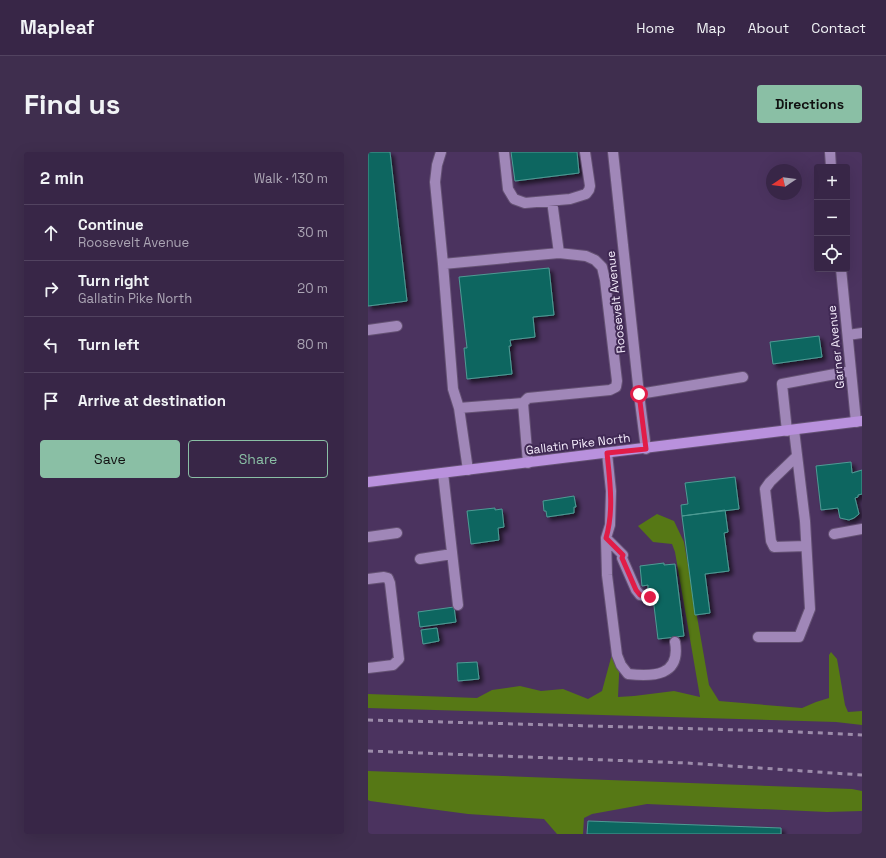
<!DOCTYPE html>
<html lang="en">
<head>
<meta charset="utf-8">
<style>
	body { margin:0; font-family:"Space Grotesk",sans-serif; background:#3f2e4e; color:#f1f3f6 }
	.controls { position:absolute; right:12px; top:12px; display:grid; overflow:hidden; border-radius:4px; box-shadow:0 4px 16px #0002 }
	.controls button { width:36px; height:36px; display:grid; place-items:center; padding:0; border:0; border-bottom:1px solid #524360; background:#382647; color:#f1f3f6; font:20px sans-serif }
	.compass { position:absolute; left:398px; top:12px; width:36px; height:36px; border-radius:50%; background:#382647; box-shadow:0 4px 16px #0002; rotate:257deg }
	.stop { position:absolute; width:12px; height:12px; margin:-9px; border:3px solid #e11d48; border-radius:50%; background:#fff }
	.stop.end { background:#e11d48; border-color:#fff; box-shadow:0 1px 4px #0008 }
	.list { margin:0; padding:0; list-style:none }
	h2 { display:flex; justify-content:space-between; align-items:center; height:52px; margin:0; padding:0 16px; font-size:17px }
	h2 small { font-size:13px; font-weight:400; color:#aba5b4 }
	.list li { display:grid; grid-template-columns:26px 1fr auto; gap:12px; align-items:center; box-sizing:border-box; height:56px; padding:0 16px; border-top:1px solid #524360 }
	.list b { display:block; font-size:15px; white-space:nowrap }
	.list p { margin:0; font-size:13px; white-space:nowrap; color:#aba5b4 }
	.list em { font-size:13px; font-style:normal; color:#aba5b4 }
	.actions { display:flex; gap:8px; padding:12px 16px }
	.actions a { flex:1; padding:9px 0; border:1px solid #8abfa5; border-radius:4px; text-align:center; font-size:14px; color:#8abfa5 }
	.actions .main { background:#8abfa5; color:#111 }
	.icon { flex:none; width:22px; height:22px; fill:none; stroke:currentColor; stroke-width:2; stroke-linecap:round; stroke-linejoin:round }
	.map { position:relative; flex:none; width:494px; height:682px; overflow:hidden; border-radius:4px }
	header { display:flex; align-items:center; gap:24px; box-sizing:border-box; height:56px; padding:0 20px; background:#382647; border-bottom:1px solid #524360 }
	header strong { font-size:19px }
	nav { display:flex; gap:22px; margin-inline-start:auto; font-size:14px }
	.intro { display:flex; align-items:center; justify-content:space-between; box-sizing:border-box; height:96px; padding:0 24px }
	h1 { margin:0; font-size:28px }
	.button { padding:10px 18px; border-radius:4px; background:#8abfa5; color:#111; font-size:14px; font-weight:700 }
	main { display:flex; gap:24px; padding:0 24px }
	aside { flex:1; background:#382647; border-radius:4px; box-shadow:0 4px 16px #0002 }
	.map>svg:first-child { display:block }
	.forest { fill:#567815 }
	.building { fill:#0c6660; stroke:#4e9b94; filter:url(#shadow) }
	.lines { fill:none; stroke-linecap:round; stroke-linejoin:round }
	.minor-casing { stroke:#645173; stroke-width:12 }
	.major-casing { stroke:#645173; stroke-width:12 }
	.minor { stroke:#a087b8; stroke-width:10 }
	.major { stroke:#b991dd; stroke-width:10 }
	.rail { stroke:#9c8caa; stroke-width:3; stroke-dasharray:5 5; stroke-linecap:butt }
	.route { stroke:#e11d48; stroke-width:5 }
	.labels { text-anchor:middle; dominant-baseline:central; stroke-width:4; stroke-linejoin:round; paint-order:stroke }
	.street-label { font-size:12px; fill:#f4ecfc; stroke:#402954 }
</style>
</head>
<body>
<header>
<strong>Mapleaf</strong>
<nav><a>Home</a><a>Map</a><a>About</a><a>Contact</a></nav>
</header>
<div class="intro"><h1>Find us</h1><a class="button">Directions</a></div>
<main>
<aside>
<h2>2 min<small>Walk · 130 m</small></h2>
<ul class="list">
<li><svg class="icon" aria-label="ahead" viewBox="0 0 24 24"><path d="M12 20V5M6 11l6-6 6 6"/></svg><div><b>Continue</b><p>Roosevelt Avenue</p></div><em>30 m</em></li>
<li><svg class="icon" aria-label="right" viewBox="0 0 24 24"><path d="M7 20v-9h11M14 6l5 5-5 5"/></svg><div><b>Turn right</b><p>Gallatin Pike North</p></div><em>20 m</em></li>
<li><svg class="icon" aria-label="left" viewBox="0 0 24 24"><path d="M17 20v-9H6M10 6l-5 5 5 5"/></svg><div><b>Turn left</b></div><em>80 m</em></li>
<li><svg class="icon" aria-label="arrive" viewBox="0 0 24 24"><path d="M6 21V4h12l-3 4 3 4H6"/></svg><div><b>Arrive at destination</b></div></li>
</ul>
<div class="actions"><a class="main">Save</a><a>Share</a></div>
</aside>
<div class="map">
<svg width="494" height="682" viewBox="0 0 494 682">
	<defs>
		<filter id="shadow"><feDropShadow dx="3.5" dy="3.5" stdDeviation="2" flood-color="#0009"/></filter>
	</defs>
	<rect width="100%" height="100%" fill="#4b335f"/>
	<path class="forest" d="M289,362l17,7 10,21 25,143 10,16 83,7 14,-6 13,-4v-43l2,-3 6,7 8,46 3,7 14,-1v14l-26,-3 -468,-14v-14l109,4 15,-8 28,-4 21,5 22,-2 25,10 14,-8 10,-37h8l-2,43 16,-1 40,-5 26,6 -25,-145 -3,-8 -19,-2 -15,-16z
		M0,619l484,18 10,2v20l-35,1 -180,-8 -55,10 -8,4 -1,16h-26l-13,-15 -76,-5 -98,-13 -2,-1z"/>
	<path class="building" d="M0,0h22l17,149 -39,5z
		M143,0h66l2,21 -64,8z
		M181,116l5,47 -21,2 2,20 -25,3 1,6h-2l3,28 -45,5 -3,-31h3l-8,-71z
		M451,184l3,21 -49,7 -3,-22z
		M483,310l1,11 10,-3v24l-4,1v2l-3,1 4,16 -5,4 -5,2 -9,-2 -2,-10 -17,2 -5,-44z
		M367,325l4,32 -57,7 -1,-11 7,-1 -3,-21z
		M206,344l2,11h-2v6l-27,4 -1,-6h-2l-1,-10z
		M127,356v2l7,-1 2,18 -6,1 1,12 -28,4 -4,-33z
		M357,358l3,22 -4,1 5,38 -24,3 5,39 -15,2 -13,-99z
		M296,411v2l11,-1 9,72 -26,3 -6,-50h-4v-4l-6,1 -2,-20z
		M86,455l2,15 -36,5 -2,-15z
		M69,476l2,13 -16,3 -2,-14z
		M109,510l2,17 -21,2 -1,-18z
		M220,669l193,7v6h-194z"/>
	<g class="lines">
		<defs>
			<path id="minor" d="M73,0l-4,13 -2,17 8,82 10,125 6,19 9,62
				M136,0l4,37 6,10 11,4 45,-4 16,-5 3,-4 1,-4 -5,-34
				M245,0l26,242 7,55
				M462,0l1,15
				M184,49l7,52
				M75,112l116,-11 27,3 9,4 7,7 3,13 12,101 -1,6 -6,3 -82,8 -5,5 5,60
				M473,117l15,153
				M0,178l29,-4
				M480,183l14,-2
				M271,242l104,-17
				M91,256l64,-5
				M419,279l-5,-47 69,-13
				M239,301l4,38 -1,34 -4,13 1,37 10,80 4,10 7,9c25,3 53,2 47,-32
				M429,304l-27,26 -5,7 6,52 3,6 32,-1
				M75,321l15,132
				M466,382l28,-5
				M0,385l29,-4
				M238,386l17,17 -1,3 14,32 4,5 10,2
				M52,407l32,-5
				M0,427l16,-2 4,1 2,5 9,76 -6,6 -25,3
				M390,485h41l11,-28 -5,-88 -11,-91"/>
			<path id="major" d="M0,330l494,-61"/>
		</defs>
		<use href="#minor" class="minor-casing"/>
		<use href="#major" class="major-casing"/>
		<use href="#minor" class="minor"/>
		<use href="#major" class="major"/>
		<path class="rail" d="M0,568l411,11 83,4
			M0,599l319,12 175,12"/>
	</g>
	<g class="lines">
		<path class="route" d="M271,242l7,55 -39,4c3,29 7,58 -1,85l17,17 -1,3 14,32 4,5 10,2"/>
	</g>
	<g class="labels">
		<g class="street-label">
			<text transform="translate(248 150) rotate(-96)">Roosevelt Avenue</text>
			<text transform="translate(468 195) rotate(-96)">Garner Avenue</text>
			<text transform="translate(210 292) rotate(-7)">Gallatin Pike North</text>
		</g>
	</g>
</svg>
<div class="controls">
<button>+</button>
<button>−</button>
<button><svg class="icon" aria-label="locate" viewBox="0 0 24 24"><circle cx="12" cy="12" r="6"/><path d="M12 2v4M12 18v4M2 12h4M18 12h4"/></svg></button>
</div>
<svg class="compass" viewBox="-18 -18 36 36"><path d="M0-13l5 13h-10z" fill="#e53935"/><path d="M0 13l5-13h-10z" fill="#aba5b4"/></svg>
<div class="stop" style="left:271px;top:242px"></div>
<div class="stop end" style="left:282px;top:445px"></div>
</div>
</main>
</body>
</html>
